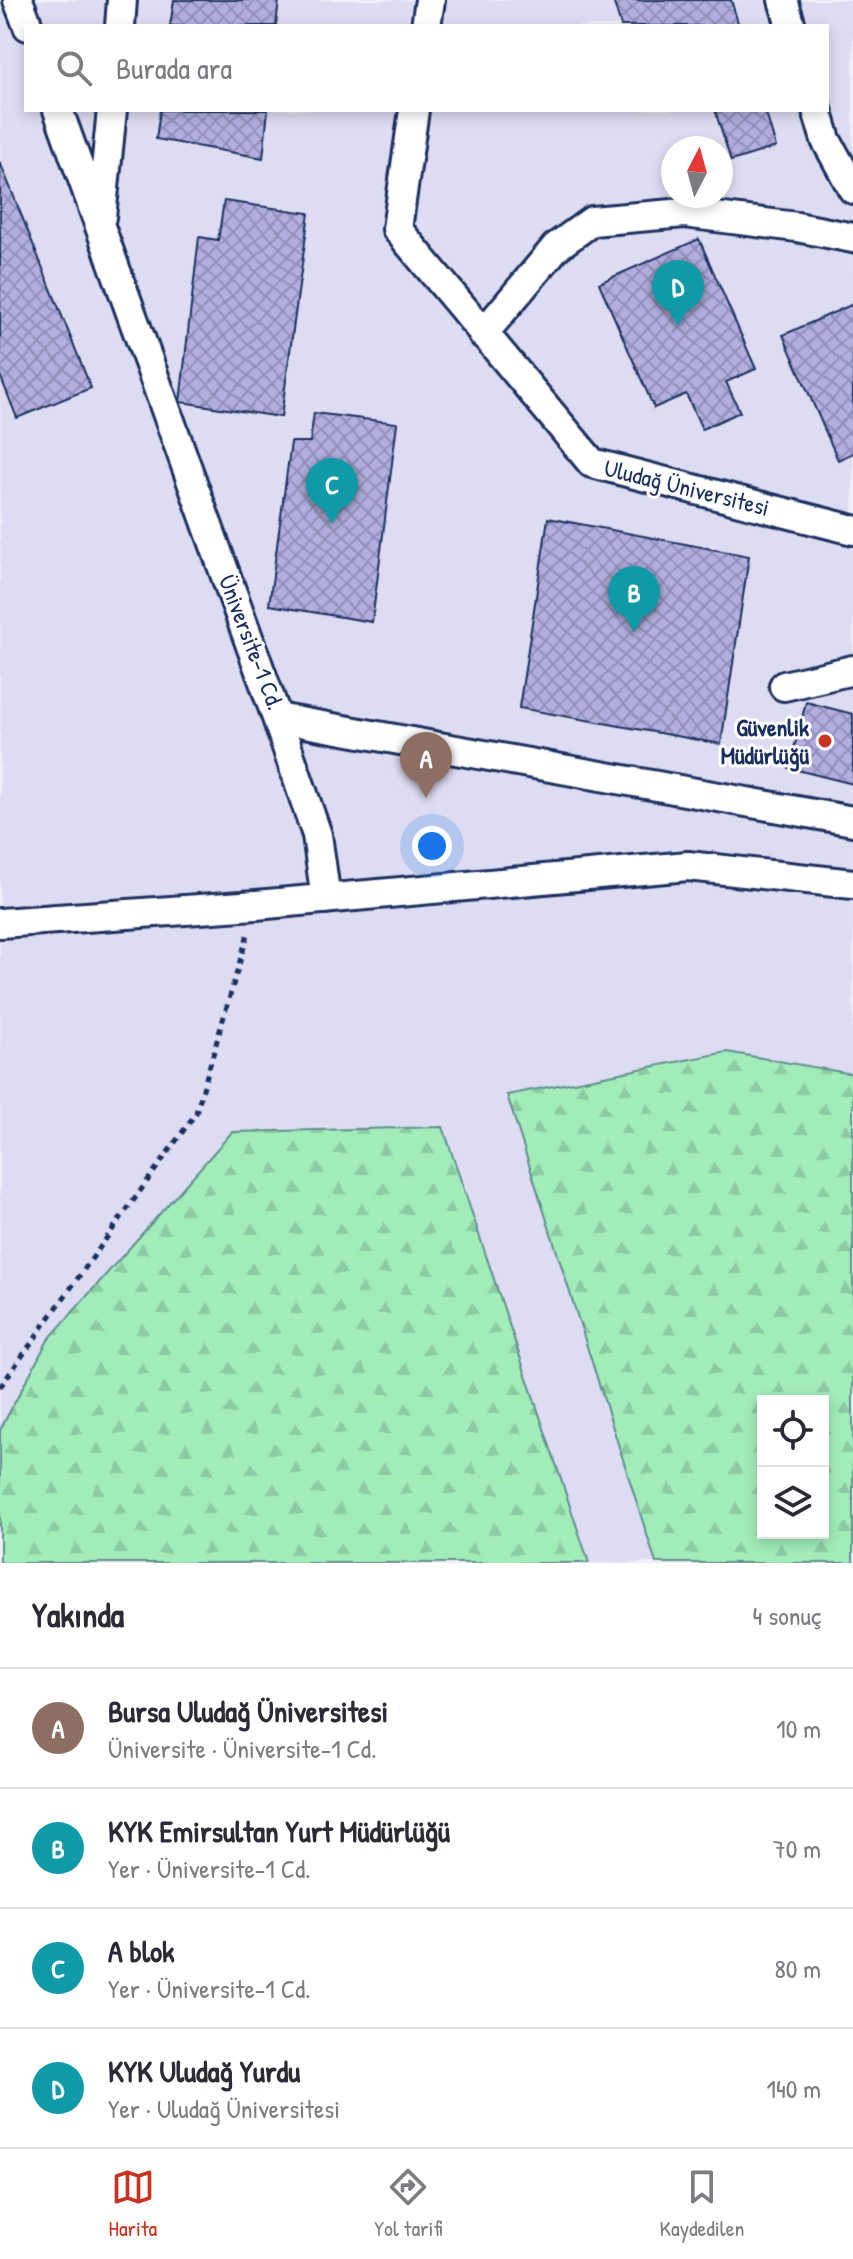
<!DOCTYPE html>
<html lang="tr">
<head>
<meta charset="utf-8">
<style>
	body { margin:0; font-family:"Patrick Hand",sans-serif; background:#f7f7f7; color:#2b2b33 }
	.controls { position:absolute; right:24px; bottom:24px; display:grid; overflow:hidden; border-radius:0px; box-shadow:0 4px 12px #0003 }
	.controls button { width:72px; height:72px; display:grid; place-items:center; padding:0; border:0; border-bottom:2px solid #e1e1e2; background:#fff; color:#2b2b33; font:40px sans-serif }
	.compass { position:absolute; left:661px; top:136px; width:72px; height:72px; border-radius:50%; background:#fff; box-shadow:0 4px 12px #0003; rotate:6deg }
	.you { position:absolute; left:432px; top:846px; width:28px; height:28px; margin:-20px; border:6px solid #fff; border-radius:50%; background:#1a73e8; box-shadow:0 0 0 12px #1a73e833 }
	.badge { display:grid; place-items:center; width:52px; height:52px; border-radius:50%; background:#c8321e; color:#fff; font-size:26px; font-weight:700 }
	.pin { position:absolute; translate:-50% -66px; filter:drop-shadow(0 2px 4px #0008) }
	.pin::after { content:''; position:absolute; top:42px; width:28px; height:24px; background:inherit; clip-path:polygon(0 0,100% 0,50% 100%) }
	.list { margin:0; padding:0; list-style:none }
	h2 { display:flex; justify-content:space-between; align-items:center; height:104px; margin:0; padding:0 32px; font-size:34px }
	h2 small { font-size:26px; font-weight:400; color:#7c7c81 }
	.list li { display:grid; grid-template-columns:52px 1fr auto; gap:24px; align-items:center; box-sizing:border-box; height:120px; padding:0 32px; border-top:2px solid #e1e1e2 }
	.list b { display:block; font-size:30px; white-space:nowrap }
	.list p { margin:0; font-size:26px; white-space:nowrap; color:#7c7c81 }
	.list em { font-size:26px; font-style:normal; color:#7c7c81 }
	.icon { flex:none; width:44px; height:44px; fill:none; stroke:currentColor; stroke-width:2; stroke-linecap:round; stroke-linejoin:round }
	.map { position:relative; flex:none; width:853px; height:1563px; overflow:hidden }
	.search { position:absolute; background:#fff; box-shadow:0 4px 12px #0003; left:24px; right:24px; top:24px; height:88px; display:flex; align-items:center; gap:20px; box-sizing:border-box; padding:0 28px; border-radius:0px; color:#7c7c81; font-size:30px }
	.sheet { height:584px; background:#fff }
	nav { display:flex; justify-content:space-around; align-items:center; box-sizing:border-box; height:112px; border-top:2px solid #e1e1e2; background:#fff; font-size:22px; color:#7c7c81 }
	nav a { display:grid; justify-items:center; gap:4px }
	nav .on { color:#c8321e }
	.map>svg:first-child { display:block }
	.built { fill:#dddcf2; fill-rule:evenodd }
	.forest { fill:url(#forest-firs); stroke:#5e8e8c; stroke-width:2; fill-rule:evenodd }
	.building { fill:url(#building-cross-hatch); stroke:#1b2f5e; stroke-width:2 }
	.lines { fill:none; stroke-linecap:round; stroke-linejoin:round }
	.minor-casing { stroke:#1b2f5e; stroke-width:34 }
	.path { stroke:#1b2f5e; stroke-width:5; stroke-dasharray:6 6; stroke-linecap:butt }
	.minor { stroke:#fff; stroke-width:28 }
	.poi-dot { fill:#c8321e; stroke:#fff; stroke-width:3 }
	.labels { text-anchor:middle; dominant-baseline:central; stroke-width:6; stroke-linejoin:round; paint-order:stroke }
	.street-label { font-size:24px; fill:#1b2f5e; stroke:#fff }
	.poi-label { font-size:24px; font-weight:bold; fill:#1b2f5e; stroke:#fff; text-anchor:end }
</style>
</head>
<body>
<div class="map">
<svg width="853" height="1563" viewBox="0 0 853 1563">
	<defs>
		<pattern id="forest-firs" width="22" height="20" patternUnits="userSpaceOnUse" patternTransform="scale(2)"><rect width="22" height="20" fill="#a2ecba"/><path d="M5 1l3.5 6h-7zM16 11l3.5 6h-7z" fill="#8bcba2"/></pattern>
		<pattern id="building-cross-hatch" width="8" height="8" patternUnits="userSpaceOnUse" patternTransform="scale(2)"><rect width="8" height="8" fill="#b2afe0"/><path d="M0 0l8 8M0 8l8-8" fill="none" stroke="#908fb9"/></pattern>
	</defs>
	<rect width="100%" height="100%" fill="#f0eff9"/>
	<filter id="ink" filterUnits="userSpaceOnUse"><feTurbulence type="fractalNoise" baseFrequency=".0125" numOctaves="2"/><feDisplacementMap in="SourceGraphic" scale="16" xChannelSelector="R" yChannelSelector="G"/><feConvolveMatrix kernelMatrix="1 2 1 2 8 2 1 2 1" color-interpolation-filters="sRGB"/></filter>
	<g filter="url(#ink)">
		<path class="built" d="M0,0h853v1563h-853zM26,26h801v84h-801zM673,148h48v48h-48zM763,1401h60v132h-60z"/>
		<path class="forest" d="M727,1052l126,22v489h-197l-149,-468zM763,1401h60v132h-60z
			M443,1127l146,436h-589v-133l48,-90 184,-208z"/>
		<path class="building" d="M174,0h105l-3,26h-106z
			M613,0h118l8,26h-118z
			M160,110h108l-5,48 -107,-19z
			M715,110h50l11,37 -45,14z
			M0,162l91,226 -74,30 -17,-43z
			M224,201l85,12 -28,204 -101,-15 19,-165 19,3z
			M699,239l57,130 -30,13 14,30 -38,17 -16,-35 -32,14 -55,-125z
			M853,304v149l-15,7 -55,-125z
			M314,413l83,10 -25,199 -103,-17 22,-163h19z
			M548,518l201,38 -28,188 -202,-36z
			M806,702l47,12v70l-64,-16z"/>
		<g class="lines">
			<defs>
				<path id="minor" d="M18,0l10,26
					M783,0l8,26
					M120,26l2,-26
					M426,26l4,-26
					M58,110l219,608 576,103
					M414,110l-17,119 195,234 261,67
					M817,110l9,30 27,49
					M101,217l11,-107
					M483,334l73,-87 36,-26 92,-8 113,14 56,11
					M784,686l69,-16
					M277,718l40,117 9,64
					M0,923l256,-18 432,-39 165,18"/>
			</defs>
			<use href="#minor" class="minor-casing"/>
			<path class="path" d="M0,1387l196,-274 53,-183"/>
			<use href="#minor" class="minor"/>
		</g>
	</g>
	<circle class="poi-dot" cx="825" cy="741" r="8"/>
	<g class="labels">
		<g class="street-label">
			<text transform="translate(687 487) rotate(14)">Uludağ Üniversitesi</text>
			<text transform="translate(252 642) rotate(69)">Üniversite-1 Cd.</text>
		</g>
		<g class="poi-label">
			<text x="809" y="727">Güvenlik<tspan x="809" dy="28">Müdürlüğü</tspan></text>
		</g>
	</g>
</svg>
<div class="controls">
<button><svg class="icon" aria-label="locate" viewBox="0 0 24 24"><circle cx="12" cy="12" r="6"/><path d="M12 2v4M12 18v4M2 12h4M18 12h4"/></svg></button>
<button><svg class="icon" aria-label="layers" viewBox="0 0 24 24"><path d="M12 4l9 5-9 5-9-5zM3 14l9 5 9-5"/></svg></button>
</div>
<svg class="compass" viewBox="-18 -18 36 36"><path d="M0-13l5 13h-10z" fill="#e53935"/><path d="M0 13l5-13h-10z" fill="#7c7c81"/></svg>
<div class="you"></div>
<div class="pin badge" style="left:426px;top:798px;background:#8d6e63">A</div>
<div class="pin badge" style="left:634px;top:632px;background:#0f9aa8">B</div>
<div class="pin badge" style="left:332px;top:524px;background:#0f9aa8">C</div>
<div class="pin badge" style="left:678px;top:326px;background:#0f9aa8">D</div>
<div class="search"><svg class="icon" aria-label="search" viewBox="0 0 24 24"><circle cx="10" cy="10" r="6"/><path d="M15 15l6 6"/></svg>Burada ara</div>
</div>
<section class="sheet">
<h2>Yakında<small>4 sonuç</small></h2>
<ul class="list">
<li><span class="badge" style="background:#8d6e63">A</span><div><b>Bursa Uludağ Üniversitesi</b><p>Üniversite · Üniversite-1 Cd.</p></div><em>10 m</em></li>
<li><span class="badge" style="background:#0f9aa8">B</span><div><b>KYK Emirsultan Yurt Müdürlüğü</b><p>Yer · Üniversite-1 Cd.</p></div><em>70 m</em></li>
<li><span class="badge" style="background:#0f9aa8">C</span><div><b>A blok</b><p>Yer · Üniversite-1 Cd.</p></div><em>80 m</em></li>
<li><span class="badge" style="background:#0f9aa8">D</span><div><b>KYK Uludağ Yurdu</b><p>Yer · Uludağ Üniversitesi</p></div><em>140 m</em></li>
</ul>
</section>
<nav>
<a class="on"><svg class="icon" aria-label="map" viewBox="0 0 24 24"><path d="M3 6l6-2 6 2 6-2v14l-6 2-6-2-6 2zM9 4v14M15 6v14"/></svg>Harita</a>
<a><svg class="icon" aria-label="directions" viewBox="0 0 24 24"><path d="M12 3l9 9-9 9-9-9zM9 14v-3h6M13 9l2 2-2 2"/></svg>Yol tarifi</a>
<a><svg class="icon" aria-label="saved" viewBox="0 0 24 24"><path d="M7 4h10v16l-5-4-5 4z"/></svg>Kaydedilen</a>
</nav>
</body>
</html>
